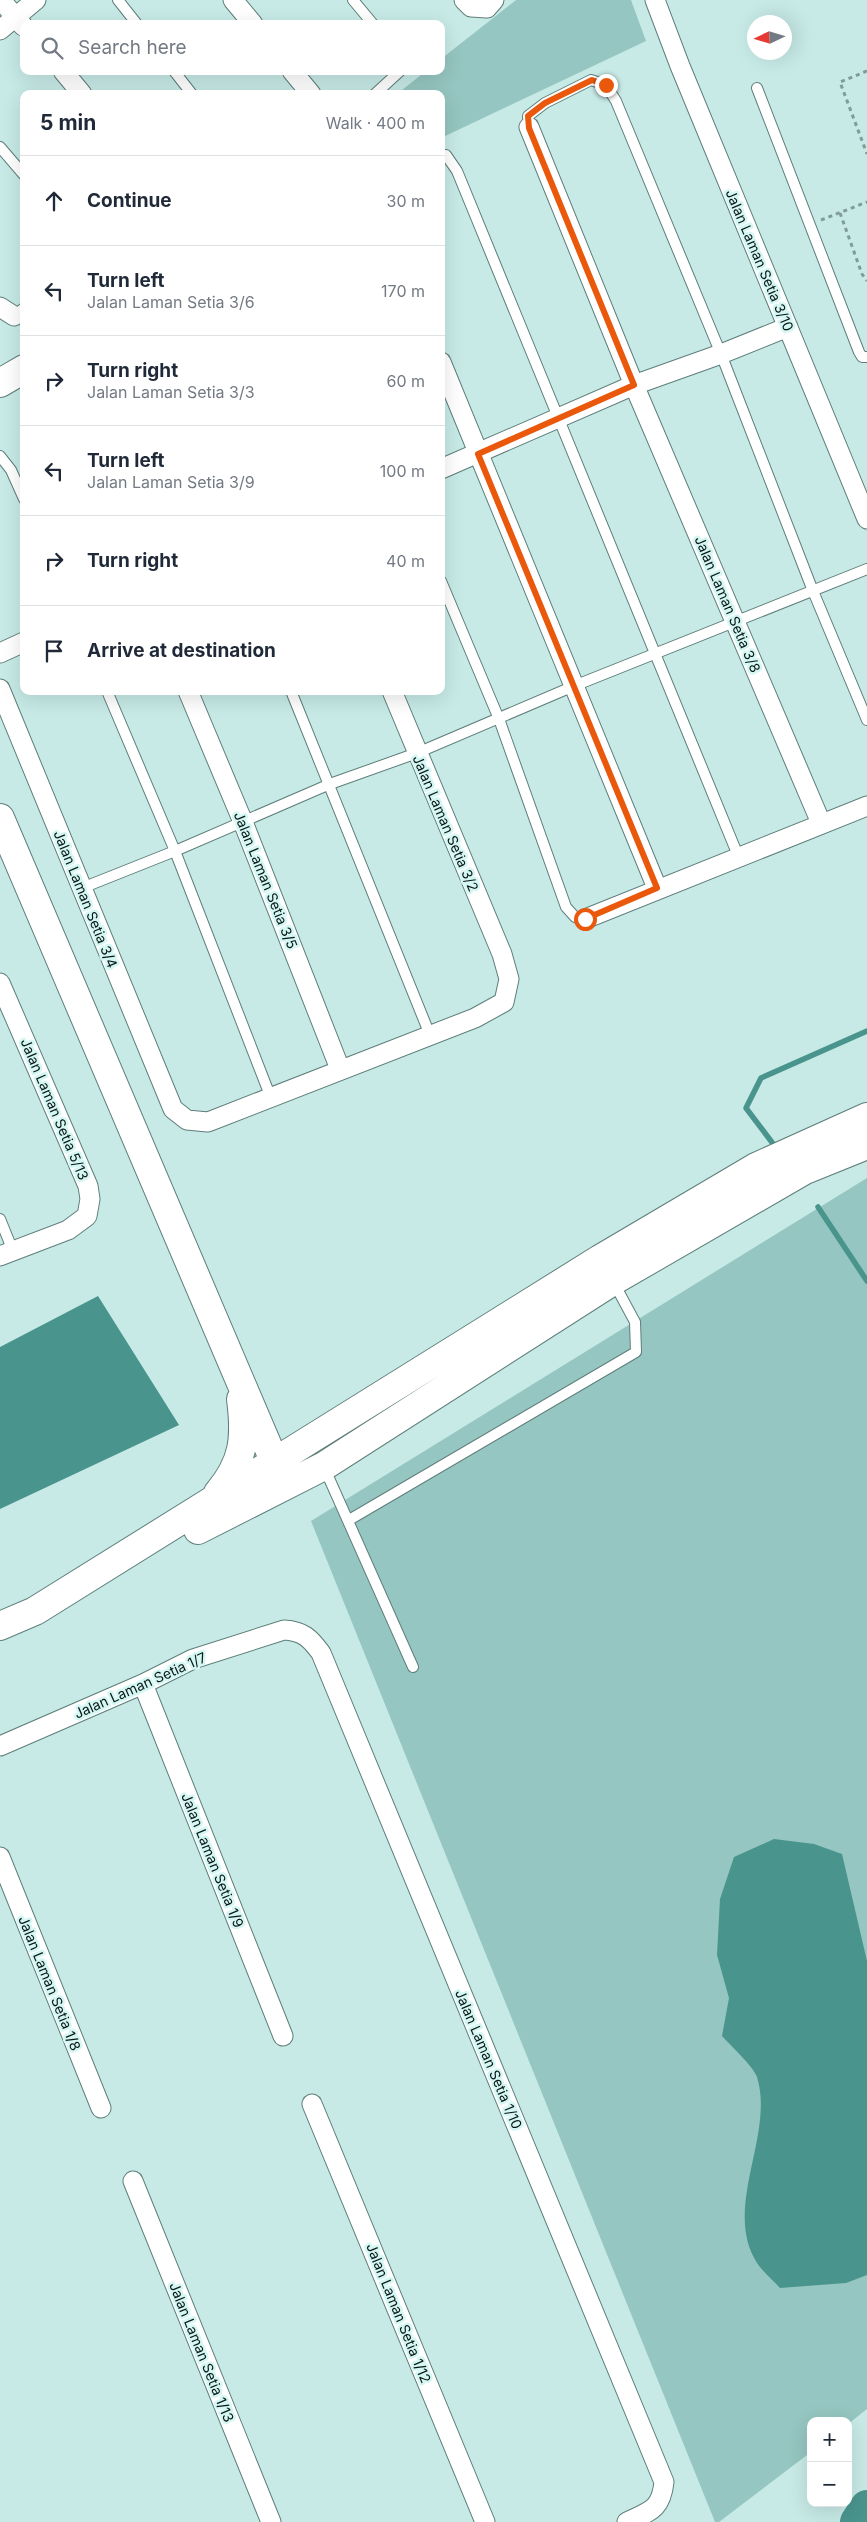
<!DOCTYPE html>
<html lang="en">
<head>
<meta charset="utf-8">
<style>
	body { margin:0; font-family:Inter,sans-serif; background:#f6f6f7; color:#1f2937 }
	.controls { position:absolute; right:15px; bottom:15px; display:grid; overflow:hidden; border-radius:10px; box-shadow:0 5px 20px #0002 }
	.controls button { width:45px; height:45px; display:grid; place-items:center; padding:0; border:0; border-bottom:1px solid #e0e1e3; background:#fff; color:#1f2937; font:25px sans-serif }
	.compass { position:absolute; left:747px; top:15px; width:45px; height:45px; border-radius:50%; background:#fff; box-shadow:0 5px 20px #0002; rotate:266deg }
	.stop { position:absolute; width:15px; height:15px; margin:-11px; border:4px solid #ea580c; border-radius:50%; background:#fff }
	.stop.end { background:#ea580c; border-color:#fff; box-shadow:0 1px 5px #0008 }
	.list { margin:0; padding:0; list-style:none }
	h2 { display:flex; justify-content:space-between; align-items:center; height:65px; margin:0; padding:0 20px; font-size:21px }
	h2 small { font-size:16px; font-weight:400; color:#747a83 }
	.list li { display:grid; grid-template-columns:32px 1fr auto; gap:15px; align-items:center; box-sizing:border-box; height:90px; padding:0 20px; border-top:1px solid #e0e1e3 }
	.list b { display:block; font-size:19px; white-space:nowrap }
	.list p { margin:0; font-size:16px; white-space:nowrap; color:#747a83 }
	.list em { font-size:16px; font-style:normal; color:#747a83 }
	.icon { flex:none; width:28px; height:28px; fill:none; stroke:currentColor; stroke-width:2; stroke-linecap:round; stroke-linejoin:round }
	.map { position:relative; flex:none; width:867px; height:2522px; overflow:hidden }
	.search { position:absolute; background:#fff; box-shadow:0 5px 20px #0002; left:20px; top:20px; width:425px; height:55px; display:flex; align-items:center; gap:12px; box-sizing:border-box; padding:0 18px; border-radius:10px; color:#747a83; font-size:19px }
	.panel { position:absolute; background:#fff; box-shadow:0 5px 20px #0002; left:20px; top:90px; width:425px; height:605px; border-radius:10px }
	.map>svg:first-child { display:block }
	.green { fill:#96c6c1 }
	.water { fill:#4a948e }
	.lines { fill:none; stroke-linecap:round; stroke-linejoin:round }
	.stream { stroke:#4a948e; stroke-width:5.5 }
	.river { stroke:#4a948e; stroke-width:34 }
	.lane-casing { stroke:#5e7e7a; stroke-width:12 }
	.street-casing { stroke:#5e7e7a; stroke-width:21 }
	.secondary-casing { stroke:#5e7e7a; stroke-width:30 }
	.path { stroke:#809b98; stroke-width:3; stroke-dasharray:4 4; stroke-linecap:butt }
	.lane { stroke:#fff; stroke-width:10 }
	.street { stroke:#fff; stroke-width:19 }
	.secondary { stroke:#fff; stroke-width:28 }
	.route { stroke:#ea580c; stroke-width:6 }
	.labels { text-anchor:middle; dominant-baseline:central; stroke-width:5; stroke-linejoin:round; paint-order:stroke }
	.street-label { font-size:14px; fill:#0a1615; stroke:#d4f7f3 }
</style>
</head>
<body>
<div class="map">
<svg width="867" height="2522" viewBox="0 0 867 2522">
	<rect width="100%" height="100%" fill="#c7eae6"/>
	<path class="green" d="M516,0h115l15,41 -205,97v-44h-44l29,-23h15v-12z
		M867,1178v1231l-19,15v-3h-37v31l-92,70h-4l-404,-1001z"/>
	<path class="water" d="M98,1296l81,129 -179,84v-162z
		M774,1839l40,5 28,10 25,107v314l-21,8 -66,5c-7,-8 -17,-16 -23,-25 -35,-55 18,-128 0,-186 -4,-11 -26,-31 -35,-41l7,-38 -12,-43 3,-56 14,-42z"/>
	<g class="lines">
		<path class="stream" d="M777,1149l-31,-41 15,-30 106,-47
			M818,1207l49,74"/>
		<path class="river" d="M857,2522l10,-15"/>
		<defs>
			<path id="lane" d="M118,0l19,24
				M353,0l20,24
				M174,71l18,23
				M757,88l102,264 3,5h5
				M375,94l25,-23
				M529,127l-1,-11 17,-13 46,-23 15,5 10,16 105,253 92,237 54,129
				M0,147l24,28
				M441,156l5,-1 11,16 282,687
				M14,316l10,-8
				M0,456l11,14 13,29
				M441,581l58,138 67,188 9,10 10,2
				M107,691l68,160 96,247
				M291,691l139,344
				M82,888l93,-37 155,-67 87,-31 157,-67 293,-117
				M0,1219l13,32
				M324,1467l89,200
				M349,1520l287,-168 -1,-30 -21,-39"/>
			<path id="street" d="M1,0l22,26
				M233,0l20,24
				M464,0l7,7 16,1 7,-8
				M655,0l25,66 187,453
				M0,30l36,-30
				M63,71l19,23
				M292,71l19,23
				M529,127l105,258 187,438
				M0,307l14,9
				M441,362l216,526
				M441,469l193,-84 87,-31 67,-27
				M0,653l24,-11
				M0,689l173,420 14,11 21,2 267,-104 29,-16 5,-23 -7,-25 -110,-263
				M188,691l55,131 97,247
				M585,919l282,-113
				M0,983l88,203 2,13 -3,17 -19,14 -68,26
				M143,1684l140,352
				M0,1746l143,-62 50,-25 91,-29c19,1 26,8 37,23l343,829c-3,28 -14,29 -37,40
				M0,1857l101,251
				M312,2104l173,418
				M133,2181l138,341"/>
			<path id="secondary" d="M0,383l24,-14
				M0,818l281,659
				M218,1493c26,-31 28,-55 23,-94
				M198,1530l126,-64 289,-185 192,-111 62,-25
				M0,1626l35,-15 565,-352 156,-92 111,-50"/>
		</defs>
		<use href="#lane" class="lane-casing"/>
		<use href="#street" class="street-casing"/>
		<use href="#secondary" class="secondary-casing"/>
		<path class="path" d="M867,71l-27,11 27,72
			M840,213l22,61 5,7
			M821,220l46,-18"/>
		<use href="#lane" class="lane"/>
		<use href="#street" class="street"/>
		<use href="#secondary" class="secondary"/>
	</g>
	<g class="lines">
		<path class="route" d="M585,919l72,-31 -179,-434 156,-69 -105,-257 -1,-12 17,-13 47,-23 14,5"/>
	</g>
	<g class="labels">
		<g class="street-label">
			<text transform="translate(760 260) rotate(67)">Jalan Laman Setia 3/10</text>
			<text transform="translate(728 604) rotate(67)">Jalan Laman Setia 3/8</text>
			<text transform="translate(446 823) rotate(67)">Jalan Laman Setia 3/2</text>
			<text transform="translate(266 880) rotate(68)">Jalan Laman Setia 3/5</text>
			<text transform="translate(86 899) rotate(68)">Jalan Laman Setia 3/4</text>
			<text transform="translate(55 1109) rotate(67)">Jalan Laman Setia 5/13</text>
			<text transform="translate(140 1685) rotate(-24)">Jalan Laman Setia 1/7</text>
			<text transform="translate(213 1860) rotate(68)">Jalan Laman Setia 1/9</text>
			<text transform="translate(50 1983) rotate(68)">Jalan Laman Setia 1/8</text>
			<text transform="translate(489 2059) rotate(67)">Jalan Laman Setia 1/10</text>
			<text transform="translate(399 2313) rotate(68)">Jalan Laman Setia 1/12</text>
			<text transform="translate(202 2352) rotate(68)">Jalan Laman Setia 1/13</text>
		</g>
	</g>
</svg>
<div class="controls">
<button>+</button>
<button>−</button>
</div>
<svg class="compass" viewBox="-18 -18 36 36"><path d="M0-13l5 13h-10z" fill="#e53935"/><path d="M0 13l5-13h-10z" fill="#747a83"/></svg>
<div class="stop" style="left:585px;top:919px"></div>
<div class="stop end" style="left:606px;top:85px"></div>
<div class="search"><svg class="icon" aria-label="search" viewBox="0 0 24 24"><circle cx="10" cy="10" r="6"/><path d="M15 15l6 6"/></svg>Search here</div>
<section class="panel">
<h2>5 min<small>Walk · 400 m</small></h2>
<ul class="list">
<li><svg class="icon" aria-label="ahead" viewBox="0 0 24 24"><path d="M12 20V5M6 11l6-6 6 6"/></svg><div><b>Continue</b></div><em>30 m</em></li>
<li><svg class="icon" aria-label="left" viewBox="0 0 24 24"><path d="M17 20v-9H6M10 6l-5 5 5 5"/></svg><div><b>Turn left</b><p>Jalan Laman Setia 3/6</p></div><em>170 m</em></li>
<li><svg class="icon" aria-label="right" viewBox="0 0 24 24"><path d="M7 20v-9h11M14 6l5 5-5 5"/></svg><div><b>Turn right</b><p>Jalan Laman Setia 3/3</p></div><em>60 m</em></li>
<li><svg class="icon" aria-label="left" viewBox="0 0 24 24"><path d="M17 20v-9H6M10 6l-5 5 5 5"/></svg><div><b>Turn left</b><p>Jalan Laman Setia 3/9</p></div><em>100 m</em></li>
<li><svg class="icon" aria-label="right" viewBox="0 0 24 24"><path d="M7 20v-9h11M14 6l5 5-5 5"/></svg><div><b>Turn right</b></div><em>40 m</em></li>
<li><svg class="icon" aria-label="arrive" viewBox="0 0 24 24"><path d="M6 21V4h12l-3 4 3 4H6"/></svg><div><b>Arrive at destination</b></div></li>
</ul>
</section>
</div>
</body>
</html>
